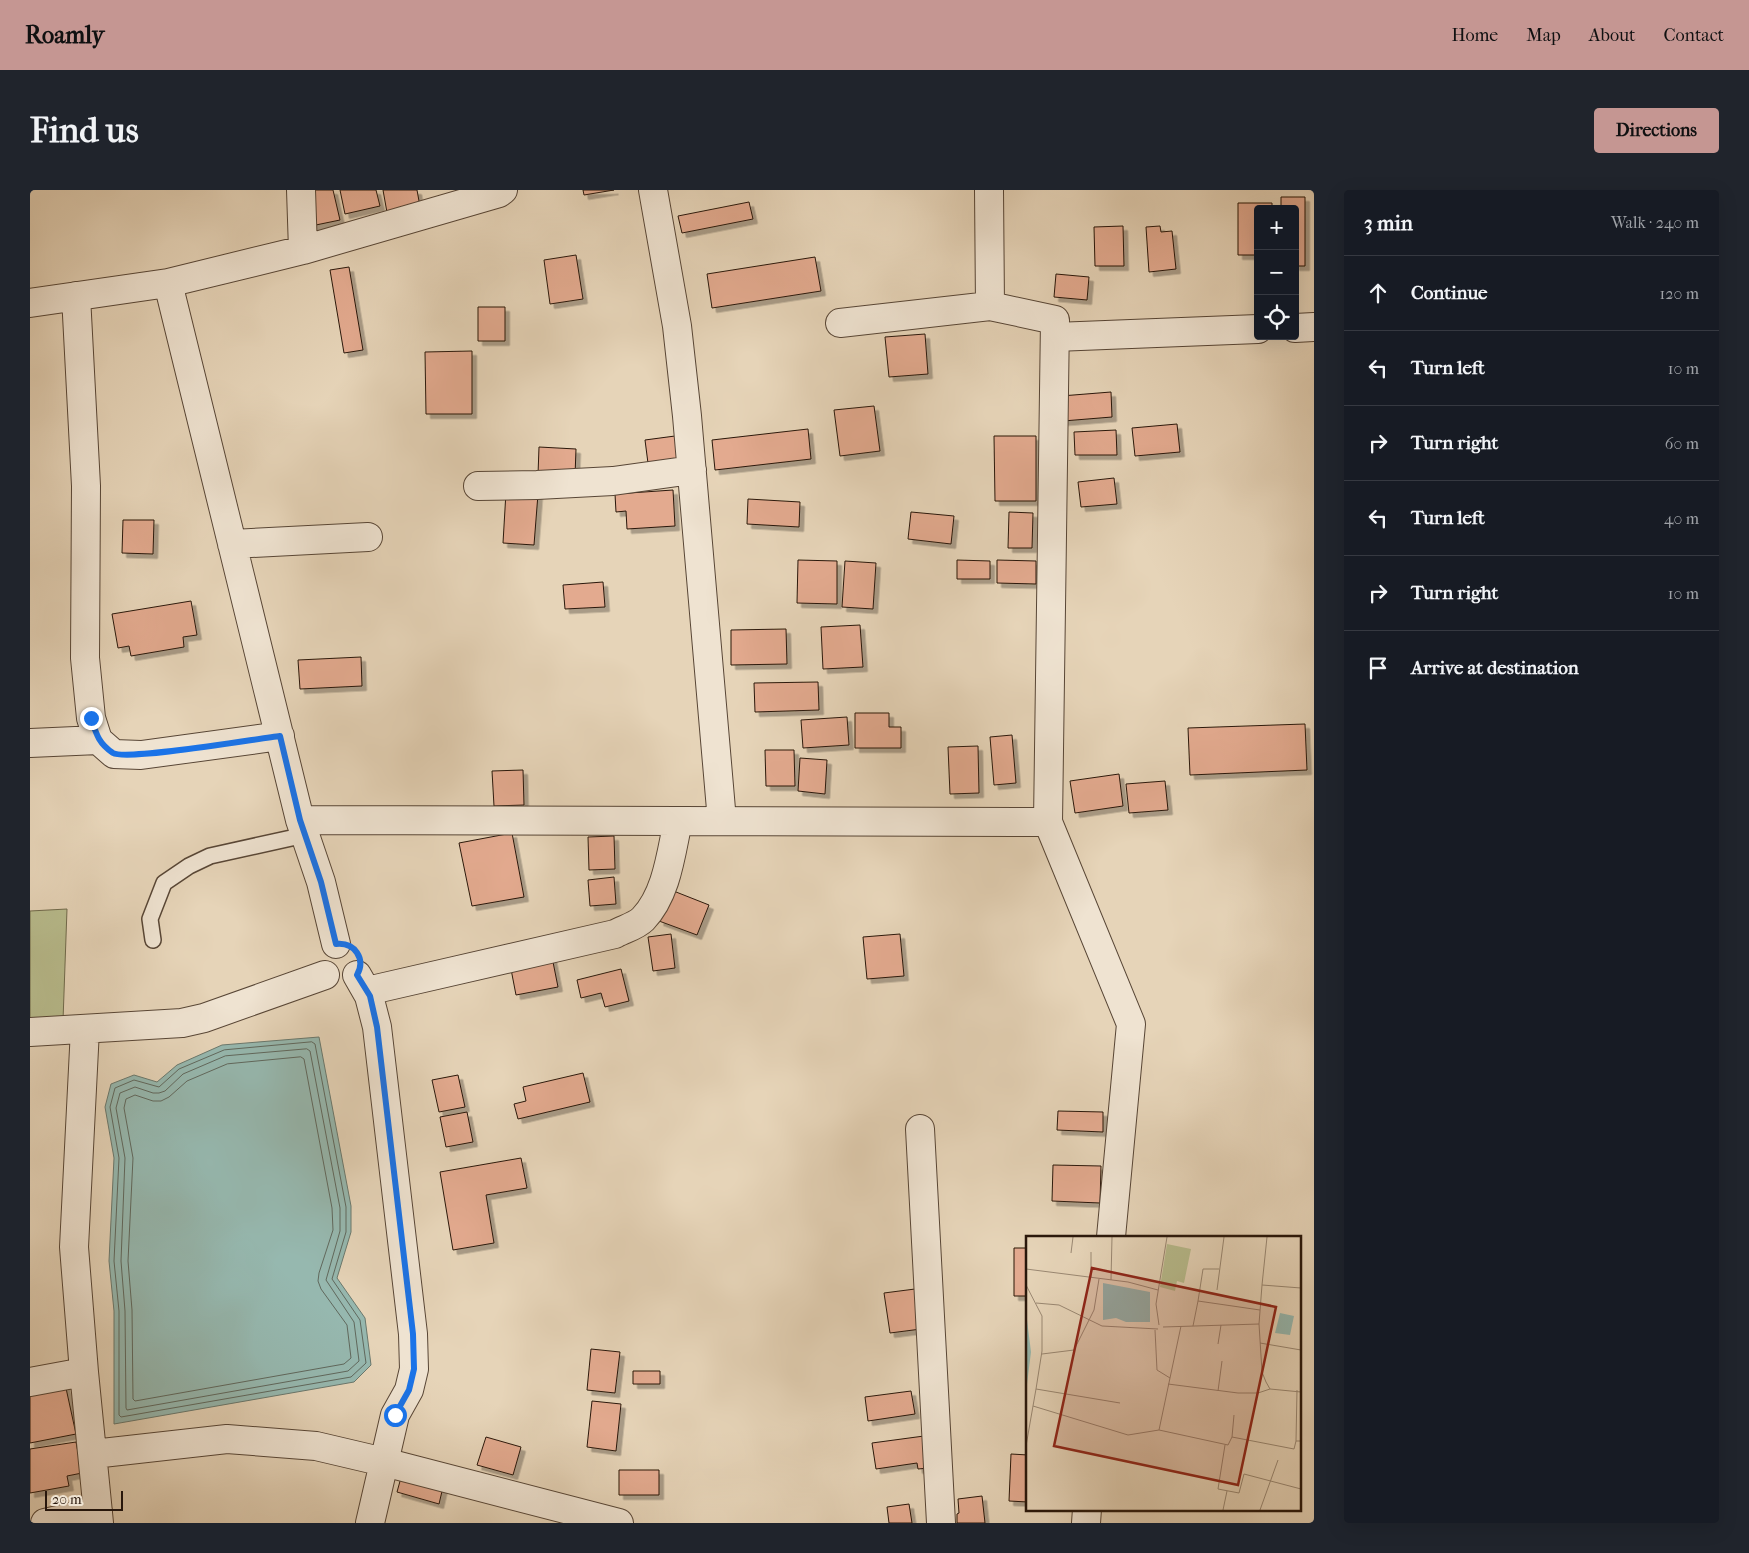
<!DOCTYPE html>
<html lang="en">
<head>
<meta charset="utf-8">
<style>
	body { margin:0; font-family:"IM FELL French Canon",serif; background:#20242c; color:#f1f3f6 }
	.controls { position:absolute; right:15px; top:15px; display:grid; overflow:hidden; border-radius:5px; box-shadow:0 5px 20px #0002 }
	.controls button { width:45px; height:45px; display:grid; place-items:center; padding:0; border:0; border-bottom:1px solid #363941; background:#171b24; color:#f1f3f6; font:25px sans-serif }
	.scale { position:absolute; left:15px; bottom:12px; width:78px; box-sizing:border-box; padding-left:5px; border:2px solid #29170b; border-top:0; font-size:14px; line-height:18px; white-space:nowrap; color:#29170b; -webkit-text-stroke:4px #efe3d1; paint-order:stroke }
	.stop { position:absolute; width:15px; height:15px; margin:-11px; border:4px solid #1a73e8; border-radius:50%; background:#fff }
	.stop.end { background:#1a73e8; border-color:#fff; box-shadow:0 1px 5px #0008 }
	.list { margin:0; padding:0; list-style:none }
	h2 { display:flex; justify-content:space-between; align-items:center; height:65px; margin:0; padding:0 20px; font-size:21px }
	h2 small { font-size:16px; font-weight:400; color:#9ea1a6 }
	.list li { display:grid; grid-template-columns:32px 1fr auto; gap:15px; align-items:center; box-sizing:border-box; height:75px; padding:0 20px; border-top:1px solid #363941 }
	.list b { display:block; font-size:19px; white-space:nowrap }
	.list em { font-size:16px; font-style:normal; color:#9ea1a6 }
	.icon { flex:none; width:28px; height:28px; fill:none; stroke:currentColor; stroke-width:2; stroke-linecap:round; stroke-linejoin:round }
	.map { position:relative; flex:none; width:1284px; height:1333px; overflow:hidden; border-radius:5px }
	header { display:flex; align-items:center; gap:30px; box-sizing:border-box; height:70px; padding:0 25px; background:#c59692; color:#111 }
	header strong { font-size:24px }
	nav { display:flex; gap:28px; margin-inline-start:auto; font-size:18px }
	.intro { display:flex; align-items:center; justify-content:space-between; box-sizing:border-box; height:120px; padding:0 30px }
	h1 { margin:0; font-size:35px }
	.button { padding:12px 22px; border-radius:5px; background:#c59692; color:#111; font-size:18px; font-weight:700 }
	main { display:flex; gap:30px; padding:0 30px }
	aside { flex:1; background:#171b24; border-radius:5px; box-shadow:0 5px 20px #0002 }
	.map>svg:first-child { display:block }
	.green { fill:#b8bc8d; stroke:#706a4c }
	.water { fill:#96b8af; stroke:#6a786d }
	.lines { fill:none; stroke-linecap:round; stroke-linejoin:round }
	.shore { stroke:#60685d; stroke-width:1 }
	.building { fill:#e3aa8f; stroke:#29170b; filter:url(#shadow) }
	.service-casing { stroke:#584636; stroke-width:18 }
	.minor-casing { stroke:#584636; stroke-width:30 }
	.service { stroke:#efe3d1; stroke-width:15 }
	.minor { stroke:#efe3d1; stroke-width:28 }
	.route { stroke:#1a73e8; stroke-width:6 }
	.inset-road { fill:none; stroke:#9a8873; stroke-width:1 }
	.view { fill:#8f2418; fill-opacity:0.15; stroke:#8f2418; stroke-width:2.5 }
	.inset-edge { fill:none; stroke:#29170b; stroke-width:2.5 }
</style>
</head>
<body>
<header>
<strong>Roamly</strong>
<nav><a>Home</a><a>Map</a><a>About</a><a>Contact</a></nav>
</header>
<div class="intro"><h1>Find us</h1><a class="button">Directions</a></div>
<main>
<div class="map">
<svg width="1284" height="1333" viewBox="0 0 1284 1333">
	<defs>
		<filter id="shadow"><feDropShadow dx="4.5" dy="4.5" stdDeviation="0" flood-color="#0004"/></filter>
	</defs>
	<rect width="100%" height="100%" fill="#e6d4b8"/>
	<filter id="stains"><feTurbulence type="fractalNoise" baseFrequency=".004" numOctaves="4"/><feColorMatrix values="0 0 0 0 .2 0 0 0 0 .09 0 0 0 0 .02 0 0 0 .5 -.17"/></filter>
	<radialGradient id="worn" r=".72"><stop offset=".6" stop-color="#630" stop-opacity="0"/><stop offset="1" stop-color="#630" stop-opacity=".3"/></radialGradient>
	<path class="green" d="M37,719l-4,112 -33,1v-111z"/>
	<path class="water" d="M289,847l32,169v26l-14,46 28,40 6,47 -17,17 -240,42v-113l-5,-50 5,-103 -9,-51 6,-23 23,-9 23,7 20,-17 45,-20z"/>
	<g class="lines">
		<path class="shore" d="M282,852l3,2 31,163v25l-14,47 28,41 6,43 -15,14 -230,40 -2,-2v-104l-5,-50 5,-103 -9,-51 5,-19 19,-8 25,7 20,-18 45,-19z
			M277,859l3,2 30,157v23l-14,49 28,42 5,39 -11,10 -221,39 -1,-2 -1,-97 -4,-50 4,-103 -9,-50 4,-15 15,-6 18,6h6l6,-2 18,-17 42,-18z
			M271,867l3,2 28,149 1,22 -14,43 -1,8 3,8 26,36 4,33 -7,6 -209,37 -2,-2 -1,-89 -4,-49 5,-103 -9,-50 2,-9 9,-4 18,6h8l8,-4 18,-16 40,-17z"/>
	</g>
	<path class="building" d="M274,0h29l7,30 -29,6z
		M310,0h36l4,16 -35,8z
		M353,0h34l4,22 -33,6z
		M553,0h31l-30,5z
		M1251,7h24v69h-10v-57h-14z
		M719,12l4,17 -71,14 -4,-17z
		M1208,13h34v6h-14v46h-20z
		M1093,36l1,40h-29l-1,-39z
		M1130,36l1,6 11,-1 4,38 -27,3 -3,-45z
		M546,65l7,44 -33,5 -6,-44z
		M785,67l6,34 -109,17 -5,-34z
		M319,77l14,83 -19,3 -14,-83z
		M1026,84l33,3 -2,23 -33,-3z
		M448,117h27v34h-27z
		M895,144l3,40 -39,3 -4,-40z
		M442,161v63h-46l-1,-62z
		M1081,202l1,25 -49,4 -2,-25z
		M844,216l6,45 -40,5 -6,-46z
		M1147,234l3,28 -45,4 -3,-28z
		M778,239l3,30 -96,11 -3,-30z
		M1086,240l1,25h-42l-1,-23z
		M645,246l4,30 -30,5 -4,-31z
		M964,246h42v65h-41z
		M509,257l37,2 -1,27 -37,-1z
		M1084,288l3,26 -36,3 -3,-25z
		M643,300l2,36 -48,3 -1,-18 -10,1 -1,-18z
		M476,302l32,2 -4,51 -31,-2z
		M718,309l52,3 -1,25 -52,-3z
		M881,322l43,4 -3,28 -43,-5z
		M979,322l24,1 -1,35h-24z
		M93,330h31l-1,34 -31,-1z
		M768,370l39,1v43l-40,-1z
		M927,370l33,1v18h-33z
		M967,370l39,1v23l-39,-1z
		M815,371l31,2 -3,46 -31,-2z
		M573,392l2,25 -40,2 -2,-24z
		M161,411l6,34 -14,2 1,10 -53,9 -2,-10 -11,2 -6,-34z
		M830,435l3,42 -40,2 -2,-42z
		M756,439l1,35 -56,1v-35z
		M331,467l1,29 -62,3 -2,-29z
		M788,492l1,28 -64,2 -1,-29z
		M825,523h34v14h12v21h-46z
		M817,527l2,28 -46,3 -2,-28z
		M1275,534l2,46 -117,5 -2,-47z
		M982,545l4,48 -22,2 -4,-48z
		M948,556l1,47 -29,1 -2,-47z
		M735,560h29l1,36h-29z
		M770,568l27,2 -2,34 -27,-3z
		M493,580l1,35 -30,1 -2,-35z
		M1089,584l4,32 -48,7 -5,-32z
		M1135,591l3,29 -39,3 -3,-29z
		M482,643l12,64 -52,9 -13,-63z
		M584,646l1,33 -26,1 -1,-33z
		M584,687l2,27 -26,2 -2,-26z
		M641,700l38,15 -12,30 -38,-14z
		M641,744l4,34 -22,3 -5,-34z
		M870,744l4,42 -37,3 -4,-42z
		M522,767l6,30 -42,8 -6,-31z
		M591,779l8,32 -24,6 -4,-14 -20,5 -4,-18z
		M553,883l7,29 -72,17 -4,-15 12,-3 -3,-14z
		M428,885l7,32 -26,5 -7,-32z
		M1028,921l45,1v20l-46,-2z
		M437,922l6,30 -27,5 -6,-30z
		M491,968l6,30 -41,7 8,48 -41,7 -13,-78z
		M1023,975l48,1 -1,37 -48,-2z
		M984,1058h14v48h-14z
		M885,1099l6,40 -31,4 -6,-40z
		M561,1159l29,3 -5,41 -28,-3z
		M603,1181h27v13h-27z
		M34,1189l12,55 -46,9v-56z
		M881,1201l4,23 -47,7 -3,-24z
		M562,1211l29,3 -5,47 -29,-4z
		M894,1246l5,32 -11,1 -1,-6 -41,6 -4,-26z
		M456,1247l35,10 -8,28 -36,-10z
		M46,1252l6,31 -15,3 2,10 -39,7v-44z
		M981,1264l17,1v47l-19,-1z
		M589,1280h40v25h-40z
		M372,1284l41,13 -4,17 -42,-12z
		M952,1306l3,27h-28v-9l2,-1 -1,-14z
		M879,1314l3,19h-23l-2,-16z"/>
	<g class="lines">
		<defs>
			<path id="service" d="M123,750l-3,-21 14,-36 25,-17 21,-10 95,-21"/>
			<path id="minor" d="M271,0l2,60
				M623,0l24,136 10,90 35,405
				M46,106l10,190 -1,172 6,60 7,22 16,14 27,1 139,-19
				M0,113l138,-20
				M810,133l150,-17
				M1265,138l19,-1
				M1025,147l203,-8
				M448,296l59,-1 76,-4 79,-11
				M202,354l136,-7
				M0,553l68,-3
				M270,630l748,2 7,-502 -65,-14 -1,-116
				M1018,632l83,202 -20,213
				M306,754l-15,-62 -21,-62 -132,-537 135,-33 196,-57 4,-3
				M327,785l12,21 8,31 36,307 1,35 -5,21 -14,25 -25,108
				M337,801l248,-57c9,-5 21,-8 28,-15 24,-25 28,-66 35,-98
				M55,839l-11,218 10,125 15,151
				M0,842l152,-9 22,-5 121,-43
				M890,939l21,394
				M0,1192l54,-10
				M63,1264l134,-15 89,7 68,16 235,61
				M15,1333l53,-12
				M1056,1333l1,-14"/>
		</defs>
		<use href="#service" class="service-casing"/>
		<use href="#minor" class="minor-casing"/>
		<use href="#service" class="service"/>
		<use href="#minor" class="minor"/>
	</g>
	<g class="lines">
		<path class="route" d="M61,528c5,15 7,25 22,35 14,8 142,-14 167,-17l20,84 21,62 15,62c19,-2 30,15 21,31l13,21 7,31 36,307 1,35 -5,21 -14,25"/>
	</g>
	<g transform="translate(996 1046)">
		<rect width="275" height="275" fill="#e6d4b8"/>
		<path d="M141,8l24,5 -7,34 -7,-2 -2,10 -15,-4z" fill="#b8bc8d"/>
		<path d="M77,47l47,9v30h-24l-10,-4 -13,2zM0,76l5,40 -5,40zM254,77l14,3 -4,19 -15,-2z" fill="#96b8af"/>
		<path class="inset-road" d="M65,16v26M45,17l2,-16M0,33l102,13 30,8M85,44l1,-43M0,49l16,31v35l-6,38 84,14M236,49l5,-48M191,54l7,-53M172,65l5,-32h16M10,67l23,2 43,21 56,3M233,88l3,-39 39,3M133,89l-3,-21 11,-67M155,90l-22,104 69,15 4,-8 62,12 2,-8M167,90l5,-25 62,9M137,91l96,-3 3,48 4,10 4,7 31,3M129,94l2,40 13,8M234,107l41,7M192,108l3,-19M16,118l32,-4 20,-40 5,-31M142,148l70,9h20l12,-4M10,153l-3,17 95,29 31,-5M271,154l-1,51h5M192,155l4,-30M206,201l2,-22M199,209l-7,44 21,4 5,-19 57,15M0,210l7,-40M197,274l4,-19M234,274l18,-50"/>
		<path class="view" d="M66,32l184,39 -38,178 -184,-39z"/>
		<rect width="275" height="275" class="inset-edge"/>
	</g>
	<rect width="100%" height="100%" filter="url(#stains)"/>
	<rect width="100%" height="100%" fill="url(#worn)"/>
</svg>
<div class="controls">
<button>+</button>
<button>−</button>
<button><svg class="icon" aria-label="locate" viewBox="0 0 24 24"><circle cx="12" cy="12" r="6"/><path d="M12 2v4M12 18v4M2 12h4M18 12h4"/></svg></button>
</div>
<div class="scale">20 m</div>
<div class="stop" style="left:365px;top:1225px"></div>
<div class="stop end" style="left:61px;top:528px"></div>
</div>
<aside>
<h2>3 min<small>Walk · 240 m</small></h2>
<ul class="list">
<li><svg class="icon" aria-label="ahead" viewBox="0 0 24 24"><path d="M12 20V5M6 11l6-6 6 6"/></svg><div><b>Continue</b></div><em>120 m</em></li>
<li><svg class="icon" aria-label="left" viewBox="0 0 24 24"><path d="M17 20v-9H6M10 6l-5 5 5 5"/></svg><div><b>Turn left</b></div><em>10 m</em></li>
<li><svg class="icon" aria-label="right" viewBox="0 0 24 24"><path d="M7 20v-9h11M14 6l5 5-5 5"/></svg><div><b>Turn right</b></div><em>60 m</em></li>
<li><svg class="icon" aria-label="left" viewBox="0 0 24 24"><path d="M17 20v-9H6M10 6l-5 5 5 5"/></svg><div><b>Turn left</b></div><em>40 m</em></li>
<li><svg class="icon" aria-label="right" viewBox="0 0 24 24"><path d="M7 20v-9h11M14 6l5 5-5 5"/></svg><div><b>Turn right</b></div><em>10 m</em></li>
<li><svg class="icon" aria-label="arrive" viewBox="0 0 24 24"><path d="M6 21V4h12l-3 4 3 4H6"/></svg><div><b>Arrive at destination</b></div></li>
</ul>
</aside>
</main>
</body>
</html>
